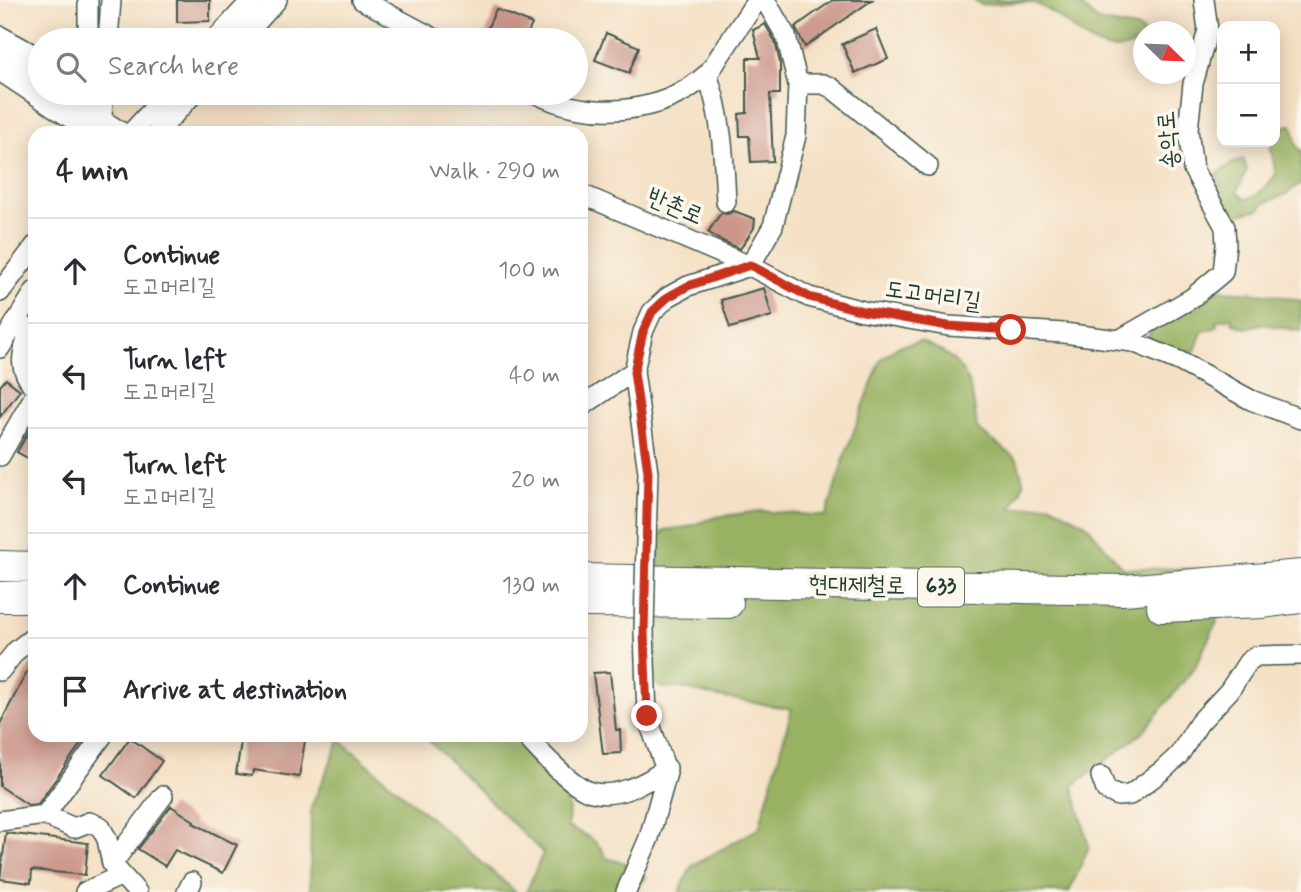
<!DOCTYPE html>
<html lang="en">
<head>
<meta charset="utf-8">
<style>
	body { margin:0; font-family:Mynerve,"Poor Story",sans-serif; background:#f7f7f7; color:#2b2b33 }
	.controls { position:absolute; right:21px; top:21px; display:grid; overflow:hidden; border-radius:14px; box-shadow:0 4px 18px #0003 }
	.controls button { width:63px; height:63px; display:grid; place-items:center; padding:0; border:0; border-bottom:2px solid #e1e1e2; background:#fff; color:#2b2b33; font:35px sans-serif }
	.compass { position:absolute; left:1133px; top:21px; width:63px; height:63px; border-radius:50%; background:#fff; box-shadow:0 4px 18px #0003; rotate:113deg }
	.stop { position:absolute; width:21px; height:21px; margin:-16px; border:5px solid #c8321e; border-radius:50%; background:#fff }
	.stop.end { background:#c8321e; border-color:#fff; box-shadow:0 2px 7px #0008 }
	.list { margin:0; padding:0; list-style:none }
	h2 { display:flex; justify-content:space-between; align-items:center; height:91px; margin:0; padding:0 28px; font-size:30px }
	h2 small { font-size:23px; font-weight:400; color:#7c7c81 }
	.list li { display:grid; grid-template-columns:46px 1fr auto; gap:21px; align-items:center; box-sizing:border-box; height:105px; padding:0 28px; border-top:2px solid #e1e1e2 }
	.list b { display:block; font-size:26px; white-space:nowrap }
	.list p { margin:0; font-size:23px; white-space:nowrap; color:#7c7c81 }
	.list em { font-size:23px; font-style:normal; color:#7c7c81 }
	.icon { flex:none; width:38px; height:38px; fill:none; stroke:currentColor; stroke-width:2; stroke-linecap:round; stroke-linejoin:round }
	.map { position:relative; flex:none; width:1301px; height:892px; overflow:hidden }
	.search { position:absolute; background:#fff; box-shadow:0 4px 18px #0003; left:28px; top:28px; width:560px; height:77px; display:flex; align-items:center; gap:18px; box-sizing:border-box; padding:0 24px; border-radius:38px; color:#7c7c81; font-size:26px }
	.panel { position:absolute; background:#fff; box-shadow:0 4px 18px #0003; left:28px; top:126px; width:560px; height:616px; border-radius:21px }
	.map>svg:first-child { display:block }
	.forest { fill:#98b162; stroke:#5c774b; stroke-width:2 }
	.building { fill:#cc978b }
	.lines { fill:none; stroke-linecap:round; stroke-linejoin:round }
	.minor-casing { stroke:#3f554a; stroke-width:22 }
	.highway-casing { stroke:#3f554a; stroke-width:32 }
	.minor { stroke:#fff; stroke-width:19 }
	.highway { stroke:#fff; stroke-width:30 }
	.minor-bridge-casing { stroke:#3f554a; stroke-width:22; stroke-linecap:butt }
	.minor-bridge { stroke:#fff; stroke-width:19 }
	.route { stroke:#c8321e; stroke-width:9 }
	.labels { text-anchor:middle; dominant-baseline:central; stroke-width:7; stroke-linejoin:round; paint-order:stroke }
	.shield { fill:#fbf7ec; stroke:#61756b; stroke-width:2 }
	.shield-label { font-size:23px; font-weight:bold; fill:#1f3d34 }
	.street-label { font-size:24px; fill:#1f3d34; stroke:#fbf7ec }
</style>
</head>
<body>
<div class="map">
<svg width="1301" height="892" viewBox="0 0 1301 892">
	<rect width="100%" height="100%" fill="#fbf7ec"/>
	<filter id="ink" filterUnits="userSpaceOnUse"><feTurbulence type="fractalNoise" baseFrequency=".0143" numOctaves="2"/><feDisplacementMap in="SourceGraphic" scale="14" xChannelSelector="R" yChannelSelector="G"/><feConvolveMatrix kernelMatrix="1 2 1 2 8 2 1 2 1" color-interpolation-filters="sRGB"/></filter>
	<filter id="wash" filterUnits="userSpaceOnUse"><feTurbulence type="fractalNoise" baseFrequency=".00686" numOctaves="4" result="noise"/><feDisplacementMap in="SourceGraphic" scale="28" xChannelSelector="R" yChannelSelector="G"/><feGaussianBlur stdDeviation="1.57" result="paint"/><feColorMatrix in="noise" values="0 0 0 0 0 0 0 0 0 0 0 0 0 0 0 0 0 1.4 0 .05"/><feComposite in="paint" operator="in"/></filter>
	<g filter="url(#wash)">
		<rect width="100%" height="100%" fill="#f4e0c4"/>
		<path class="forest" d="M974,0h115l-11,3 20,18 42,8 3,3v8c-47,30 -69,-22 -107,-36 -15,-4 -38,0 -55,1z
			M1292,125l5,22 4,3v33l-15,11 -22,9 -4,6 -33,8 -19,-33c5,-9 25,-22 35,-25l4,10 -10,23 8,7 12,-4 19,-20 -6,-32 5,-1 8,-15z
			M1222,290c8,3 14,1 22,2 19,1 38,4 57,9v30l-39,-7 -17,4 -12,-5 -2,-5 -15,3 1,6 -15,5 -7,19c-19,7 -31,-4 -47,-13l6,-15 53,-28z
			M920,341c47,18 52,40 57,88l40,30 7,25 -13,25 38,-5 37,20 36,44 78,1 27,32 -32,66 -52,65 -70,54 16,61 -20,45h-390l13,-26 67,-38 33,-119 -73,-12 -38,-9h-20l-7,-6 1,-46 3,-15 1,-84 6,-7 22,-3 29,-10 44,-6 66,5 20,-64 35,-93 18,-13z
			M423,735h94c10,14 18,30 29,43 17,21 27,15 21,49 15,6 33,13 39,31l19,5 7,8 14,6 -12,15h-108l17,-39z
			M340,740l176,152h-206l1,-85z"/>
		<g id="blocks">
			<path class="building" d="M177,0h33v21l-33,1z
				M833,0h39l-67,47 -10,-20z
				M496,9l36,15 -7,16h-25l-15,-6z
				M765,24l10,17 5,22v31h-10l3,67 -22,1 -2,-26h-9l-1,-22 8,-1v-55h13l-7,-28z
				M876,29l12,30 -33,14 -13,-29z
				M606,33l33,14 -10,26 -34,-13z
				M734,211l21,8 -1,9 -14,21 -22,-10 -10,-7 13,-19 6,1z
				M764,288l8,28 -42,12 -9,-28z
				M6,379l14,11 -20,27v-31z
				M35,420v42l-18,-10z
				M35,656v79h52l-49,69 -10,1 -28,-19v-62z
				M610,672l6,58h4l1,23 -18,1 -10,-81z
				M242,735h64l-7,42 -46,-7 -1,6 -16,-2z
				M130,738l32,23 -26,37 -33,-23z
				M171,806l23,15 -1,2 44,22 -14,28 -48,-23 -10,16 -27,-17z
				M6,833l82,10 -3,32 -53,-5 -1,13 -31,-4z"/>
		</g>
	</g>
	<g filter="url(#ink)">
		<use href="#blocks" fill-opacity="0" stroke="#3f554a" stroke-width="2"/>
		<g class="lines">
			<defs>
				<path id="minor" d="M362,0l75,40
					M0,36l40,22
					M88,40v-40
					M108,40l3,-40
					M215,40l37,-40
					M241,40l36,-40
					M0,54l40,26
					M0,71l93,62
					M707,74c15,41 17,84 19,128
					M798,84h25l9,4 96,78
					M60,93l63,40
					M535,93c51,27 126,23 171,-18 6,-5 10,-14 15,-21 12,-18 24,-36 36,-54
					M102,118l1,-25
					M131,133l37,-40
					M157,133l37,-40
					M581,194l169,72 59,31 54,14 85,15 116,7 69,9 46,19 72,39 50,19
					M0,292l35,-46
					M31,328c-9,27 -15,37 4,61
					M1119,340l73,-42 31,-26 3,-27 -1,-18 -32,-58 -5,-39 5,-46 15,-54 -4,-30
					M0,348l35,-57
					M581,407l53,-36
					M0,456l35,-61
					M646,543l2,-71 -14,-101 9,-39 9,-20 16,-15 20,-11 62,-20 23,-40 23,-90 2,-52 -12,-48 -21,-36
					M0,671l16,-20 19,-15
					M525,735c13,15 46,51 66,57 25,7 56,-9 76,-24
					M1101,776l5,14 12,6 12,-1 33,-25 16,-15 20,-32 30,-32 19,-29 8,-6 45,-1
					M45,815l58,-80
					M0,821l45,-6 29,13 15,-6 11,4 7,13 5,25 25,28
					M112,864l51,-68
					M85,892l37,-17
					M187,892l5,-10
					M626,892l23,-54 18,-65 -20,-57 -3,-84"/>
				<path id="highway" d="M0,566l35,1
					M581,579l543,11 177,-15
					M0,597h35
					M581,602l147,1
					M1162,607l101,-4 38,-5"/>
			</defs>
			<use href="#minor" class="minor-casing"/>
			<use href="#highway" class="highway-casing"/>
			<use href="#minor" class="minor"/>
			<use href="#highway" class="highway"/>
			<defs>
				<path id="minor-bridge" d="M644,632l2,-89"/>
			</defs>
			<use href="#minor-bridge" class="minor-bridge-casing"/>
			<use href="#minor-bridge" class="minor-bridge"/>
		</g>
	</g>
	<g class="lines" filter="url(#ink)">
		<path class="route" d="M647,716l-3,-84 4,-160 -14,-100 9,-40 9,-20 16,-15 20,-11 62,-21 59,32 54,14 85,15 63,4"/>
	</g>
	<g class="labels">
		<rect class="shield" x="918" y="567.5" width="46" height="39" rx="5"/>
		<g class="shield-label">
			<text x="941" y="587">633</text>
		</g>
		<g class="street-label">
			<text transform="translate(1169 140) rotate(-95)">송악로</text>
			<text transform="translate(675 207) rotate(23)">반촌로</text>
			<text transform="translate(933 296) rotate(8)">도고머리길</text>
			<text transform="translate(857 586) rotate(1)">현대제철로</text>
		</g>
	</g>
</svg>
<div class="controls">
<button>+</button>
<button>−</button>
</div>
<svg class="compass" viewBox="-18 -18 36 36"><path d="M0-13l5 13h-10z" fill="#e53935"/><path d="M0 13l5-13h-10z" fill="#7c7c81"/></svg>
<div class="stop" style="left:1011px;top:330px"></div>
<div class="stop end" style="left:647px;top:716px"></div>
<div class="search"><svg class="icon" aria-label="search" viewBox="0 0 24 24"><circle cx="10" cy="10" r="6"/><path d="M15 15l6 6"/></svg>Search here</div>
<section class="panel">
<h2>4 min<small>Walk · 290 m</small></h2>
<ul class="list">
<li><svg class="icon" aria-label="ahead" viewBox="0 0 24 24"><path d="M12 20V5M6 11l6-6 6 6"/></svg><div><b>Continue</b><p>도고머리길</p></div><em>100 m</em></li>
<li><svg class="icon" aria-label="left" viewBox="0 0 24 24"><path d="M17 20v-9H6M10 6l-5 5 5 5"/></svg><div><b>Turn left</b><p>도고머리길</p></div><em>40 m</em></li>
<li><svg class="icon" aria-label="left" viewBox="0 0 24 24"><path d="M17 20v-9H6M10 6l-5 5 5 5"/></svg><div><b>Turn left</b><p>도고머리길</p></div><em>20 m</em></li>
<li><svg class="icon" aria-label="ahead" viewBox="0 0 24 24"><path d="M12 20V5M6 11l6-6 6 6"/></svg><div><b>Continue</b></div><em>130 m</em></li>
<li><svg class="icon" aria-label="arrive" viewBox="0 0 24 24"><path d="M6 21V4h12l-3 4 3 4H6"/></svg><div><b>Arrive at destination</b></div></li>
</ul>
</section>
</div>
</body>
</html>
